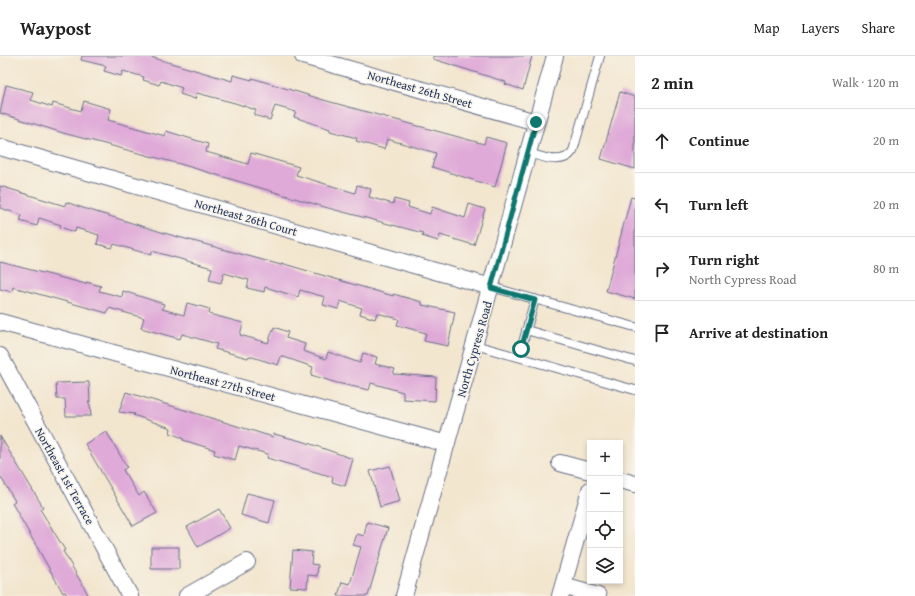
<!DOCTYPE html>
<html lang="en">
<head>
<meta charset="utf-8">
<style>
	body { margin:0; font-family:"Gentium Book Plus",serif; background:#f2f2f2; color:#222 }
	.controls { position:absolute; right:12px; bottom:12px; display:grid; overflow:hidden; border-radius:0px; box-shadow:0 2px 6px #0003 }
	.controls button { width:36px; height:36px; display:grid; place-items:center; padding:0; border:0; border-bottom:1px solid #e0e0e0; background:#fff; color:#222; font:20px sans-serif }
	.stop { position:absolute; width:12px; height:12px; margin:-9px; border:3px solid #0f766e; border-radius:50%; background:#fff }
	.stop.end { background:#0f766e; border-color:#fff; box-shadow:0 1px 4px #0008 }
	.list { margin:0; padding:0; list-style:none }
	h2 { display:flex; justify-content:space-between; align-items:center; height:52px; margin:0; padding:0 16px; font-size:17px }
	h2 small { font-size:13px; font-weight:400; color:#767676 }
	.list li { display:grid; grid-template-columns:26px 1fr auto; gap:12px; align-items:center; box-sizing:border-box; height:64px; padding:0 16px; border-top:1px solid #e0e0e0 }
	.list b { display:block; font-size:15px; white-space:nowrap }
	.list p { margin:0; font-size:13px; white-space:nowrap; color:#767676 }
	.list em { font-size:13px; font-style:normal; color:#767676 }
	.icon { flex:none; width:22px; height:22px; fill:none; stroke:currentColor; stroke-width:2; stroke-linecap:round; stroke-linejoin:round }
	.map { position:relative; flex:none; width:635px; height:540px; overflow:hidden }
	header { display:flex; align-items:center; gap:24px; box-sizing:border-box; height:56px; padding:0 20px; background:#fff; border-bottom:1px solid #e0e0e0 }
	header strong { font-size:19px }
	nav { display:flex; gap:22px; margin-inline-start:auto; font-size:14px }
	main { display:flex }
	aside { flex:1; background:#fff }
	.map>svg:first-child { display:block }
	.building { fill:#dfa9d8 }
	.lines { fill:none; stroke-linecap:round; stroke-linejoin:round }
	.lane-casing { stroke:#676f86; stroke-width:10 }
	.street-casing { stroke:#676f86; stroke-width:18 }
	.lane { stroke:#fff; stroke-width:8 }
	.street { stroke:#fff; stroke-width:16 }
	.route { stroke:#0f766e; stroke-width:5 }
	.labels { text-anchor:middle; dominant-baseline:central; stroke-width:3; stroke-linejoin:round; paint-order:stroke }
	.street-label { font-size:12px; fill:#1b2f5e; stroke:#f7f3e8 }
</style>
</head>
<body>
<header>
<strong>Waypost</strong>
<nav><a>Map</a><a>Layers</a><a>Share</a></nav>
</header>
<main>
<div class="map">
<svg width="635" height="540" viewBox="0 0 635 540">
	<rect width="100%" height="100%" fill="#f7f3e8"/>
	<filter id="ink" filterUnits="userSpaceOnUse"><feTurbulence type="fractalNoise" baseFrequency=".025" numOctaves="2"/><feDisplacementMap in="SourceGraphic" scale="8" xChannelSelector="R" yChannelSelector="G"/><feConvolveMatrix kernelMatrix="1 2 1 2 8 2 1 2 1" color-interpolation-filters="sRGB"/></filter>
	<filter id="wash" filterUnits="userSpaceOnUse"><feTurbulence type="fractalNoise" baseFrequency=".012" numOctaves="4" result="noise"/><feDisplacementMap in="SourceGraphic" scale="16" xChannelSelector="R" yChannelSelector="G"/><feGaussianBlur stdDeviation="0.9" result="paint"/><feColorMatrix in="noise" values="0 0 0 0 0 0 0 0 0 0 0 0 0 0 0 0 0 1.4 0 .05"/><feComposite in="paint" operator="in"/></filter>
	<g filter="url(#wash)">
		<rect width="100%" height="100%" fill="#f3e6cf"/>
		<g id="blocks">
			<path class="building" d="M82,0h65l85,25 1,-6 19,5v-2l75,23 157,43 2,-7 21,6 -12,44 -63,-20 4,-14 -49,-14 -3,10 -28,-8 1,-3 -27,-7v-2l-36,-12 2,-5 -21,-6 -5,14 -16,-5 2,-5 -21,-7 -38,-10 -2,6 -15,-5 2,-6 -21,-7 -2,4 -16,-5 1,-3 -21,-6 -2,5 -17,-5 2,-5 -25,-6z
				M433,0h99l-9,34 -18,-6 1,-2 -73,-23z
				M6,29l27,7 -2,8 21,7 1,-4 28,8 3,-10 27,8 -3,11 57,16 1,-5 42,13 -2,8 42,12 3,-11 48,14 -3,8 59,18 2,-8 14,4 -2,8 24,7 1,-5 15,4 -1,4 22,7 2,-7 33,11 4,-14 16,5 -11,36 -34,-10 -2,6 -16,-5 1,-3 -95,-25 -148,-44 -117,-31 -63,-20z
				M620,36l15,5v72l-34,-10z
				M0,130l65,20 1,-4 17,6 88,27 110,30v-2l112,33v-2l29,8v3l33,7 -7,34 -24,-5 2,-8 -29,-8 2,-6 -22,-6 -2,6 -15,-5 2,-6 -22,-7 -2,8 -15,-4 2,-8 -25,-7 -2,7 -33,-10 -1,5 -17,-4 2,-8 -25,-7 -3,10 -12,-3 3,-12 -60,-17 -1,4 -37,-11 -2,4 -15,-4 2,-9 -23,-7 -1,4 -15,-5 1,-2 -22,-7 -2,8 -17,-5 2,-6 -22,-7z
				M631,141l4,1v101l-29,-8z
				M0,206l86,22v-2l15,4 -2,5 23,6 1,-6 41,13 -2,5 22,6 3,-12 23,6 -1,5 34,9 -3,12 28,8 6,-16 14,5 -2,6 19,6 -2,7 23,8 2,-7 32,11 3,-10 14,4 -2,7 20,5 -2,5 43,3 -1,24 -32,-2v-7l-32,-9 -2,7 -32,-7 -26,-8 2,-8 -32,-11 -3,9 -29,-9 -1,2 -33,-9 2,-5 -35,-10 -2,5 -25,-7 -14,-4 3,-10 -35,-10 -2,5 -94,-26 -1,5 -12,-3z
				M89,326l1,20h-2l2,3 1,11h-25l-1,-17h-8l-1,-16z
				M126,336l147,45 1,-3 31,8 48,17 -8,27 -13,-4 1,-5 -66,-19 1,-4 -29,-8 -4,14 -21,-6 1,-4 -32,-10v-2l-13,-5 1,-5 -38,-13 2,-1 -16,-2z
				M106,375l21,36 -4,3 16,26 5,-4 13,21 -24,13 -48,-82z
				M0,380l43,71 -3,2 25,41 -2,1 26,45h-21l-3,-4 -2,1 -51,-90 3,-2 -15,-25z
				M390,410l10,35 -20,6 -10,-36z
				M247,437l28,7 -6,23 -28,-8z
				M219,453l11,19 -32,19 -11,-20z
				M367,466l21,6 -20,68h-30l4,-14 8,2 11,-37 -8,-2 4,-11 7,2z
				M151,491h28v22h-28z
				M293,494l19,2 -1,12 7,1 -1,11 -9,-1 -1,13 -17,-1z"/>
		</g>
	</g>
	<g filter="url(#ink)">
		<use href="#blocks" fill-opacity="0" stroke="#676f86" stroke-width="1"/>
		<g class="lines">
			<defs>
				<path id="lane" d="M528,97c16,4 34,13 45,-2l27,-95
					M491,231l144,40
					M526,274l109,31
					M475,289l160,45
					M519,301l16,-58"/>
				<path id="street" d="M303,0l233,66
					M0,91l491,140
					M0,266l447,122
					M0,300l130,240
					M560,407l30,8
					M620,424l15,4
					M563,530l35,10
					M187,540l60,-34
					M404,540l151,-540
					M560,540l30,-106"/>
			</defs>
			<use href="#lane" class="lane-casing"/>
			<use href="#street" class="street-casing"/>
			<use href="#lane" class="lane"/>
			<use href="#street" class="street"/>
		</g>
	</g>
	<g class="lines" filter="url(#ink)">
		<path class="route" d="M521,293l14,-49 -44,-12 45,-166"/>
	</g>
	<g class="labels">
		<g class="street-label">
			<text transform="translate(420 33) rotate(16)">Northeast 26th Street</text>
			<text transform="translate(246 161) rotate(16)">Northeast 26th Court</text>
			<text transform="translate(474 293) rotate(-74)">North Cypress Road</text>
			<text transform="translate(223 327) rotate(15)">Northeast 27th Street</text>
			<text transform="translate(65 420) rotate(61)">Northeast 1st Terrace</text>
		</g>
	</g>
</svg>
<div class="controls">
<button>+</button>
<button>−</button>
<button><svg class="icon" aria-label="locate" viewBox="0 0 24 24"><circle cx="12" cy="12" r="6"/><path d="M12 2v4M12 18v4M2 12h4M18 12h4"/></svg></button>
<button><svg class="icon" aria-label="layers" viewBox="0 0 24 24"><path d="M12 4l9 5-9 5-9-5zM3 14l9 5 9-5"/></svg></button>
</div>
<div class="stop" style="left:521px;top:293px"></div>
<div class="stop end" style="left:536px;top:66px"></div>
</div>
<aside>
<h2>2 min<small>Walk · 120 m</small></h2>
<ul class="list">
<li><svg class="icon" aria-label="ahead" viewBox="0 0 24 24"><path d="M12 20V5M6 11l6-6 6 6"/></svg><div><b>Continue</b></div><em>20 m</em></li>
<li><svg class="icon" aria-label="left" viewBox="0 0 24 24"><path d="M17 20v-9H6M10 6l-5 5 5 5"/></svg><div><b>Turn left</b></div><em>20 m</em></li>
<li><svg class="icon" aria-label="right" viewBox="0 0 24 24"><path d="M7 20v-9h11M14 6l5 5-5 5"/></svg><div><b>Turn right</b><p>North Cypress Road</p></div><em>80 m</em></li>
<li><svg class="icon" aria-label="arrive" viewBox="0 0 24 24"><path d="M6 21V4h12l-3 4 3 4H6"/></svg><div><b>Arrive at destination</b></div></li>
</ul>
</aside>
</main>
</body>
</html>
